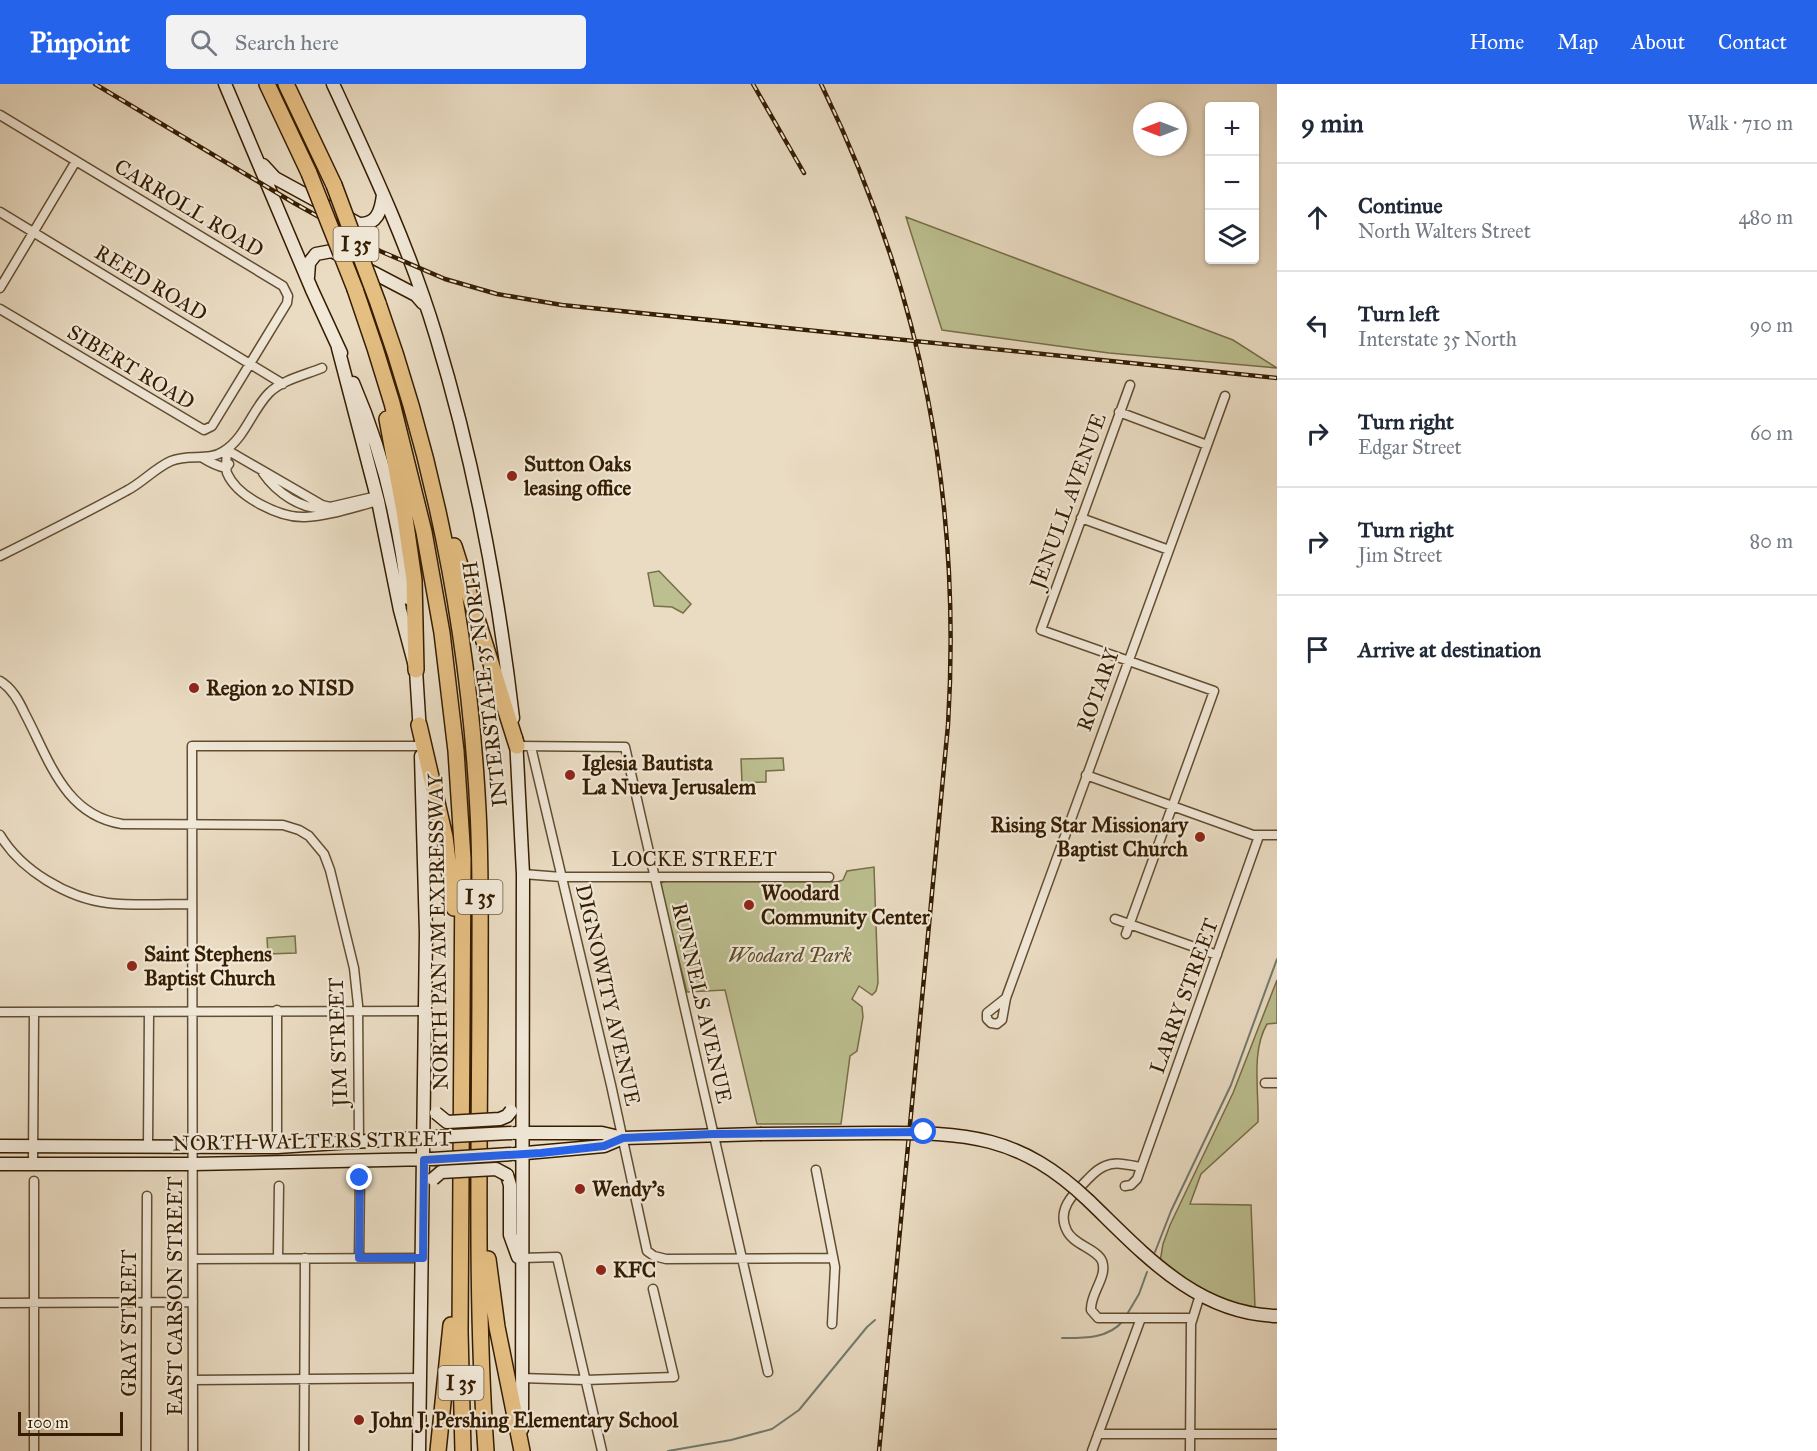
<!DOCTYPE html>
<html lang="en">
<head>
<meta charset="utf-8">
<style>
	body { margin:0; font-family:"IM FELL Great Primer",serif; background:#f2f2f3; color:#1f2937 }
	.controls { position:absolute; right:18px; top:18px; display:grid; overflow:hidden; border-radius:6px; box-shadow:0 2px 4px #0004 }
	.controls button { width:54px; height:54px; display:grid; place-items:center; padding:0; border:0; border-bottom:2px solid #e0e1e3; background:#fff; color:#1f2937; font:30px sans-serif }
	.compass { position:absolute; left:1133px; top:18px; width:54px; height:54px; border-radius:50%; background:#fff; box-shadow:0 2px 4px #0004; rotate:270deg }
	.scale { position:absolute; left:18px; bottom:15px; width:105px; box-sizing:border-box; padding-left:6px; border:3px solid #351d00; border-top:0; font-size:16px; line-height:21px; white-space:nowrap; color:#351d00; -webkit-text-stroke:4px #f1e8d8; paint-order:stroke }
	.stop { position:absolute; width:18px; height:18px; margin:-14px; border:4px solid #2563eb; border-radius:50%; background:#fff }
	.stop.end { background:#2563eb; border-color:#fff; box-shadow:0 2px 6px #0008 }
	.list { margin:0; padding:0; list-style:none }
	h2 { display:flex; justify-content:space-between; align-items:center; height:78px; margin:0; padding:0 24px; font-size:26px }
	h2 small { font-size:20px; font-weight:400; color:#747a83 }
	.list li { display:grid; grid-template-columns:39px 1fr auto; gap:18px; align-items:center; box-sizing:border-box; height:108px; padding:0 24px; border-top:2px solid #e0e1e3 }
	.list b { display:block; font-size:22px; white-space:nowrap }
	.list p { margin:0; font-size:20px; white-space:nowrap; color:#747a83 }
	.list em { font-size:20px; font-style:normal; color:#747a83 }
	.icon { flex:none; width:33px; height:33px; fill:none; stroke:currentColor; stroke-width:2; stroke-linecap:round; stroke-linejoin:round }
	.map { position:relative; flex:none; width:1277px; height:1367px; overflow:hidden }
	header { display:flex; align-items:center; gap:36px; box-sizing:border-box; height:84px; padding:0 30px; background:#2563eb; color:#fff }
	header strong { font-size:28px }
	nav { display:flex; gap:33px; margin-inline-start:auto; font-size:21px }
	.search { width:420px; height:54px; background:#f2f2f3; display:flex; align-items:center; gap:15px; box-sizing:border-box; padding:0 21px; border-radius:6px; color:#747a83; font-size:22px }
	main { display:flex }
	aside { flex:1; background:#fff }
	.map>svg:first-child { display:block }
	.green { fill:#bcbf90; stroke:#786e48; stroke-width:1.5 }
	.lines { fill:none; stroke-linecap:round; stroke-linejoin:round }
	.stream { stroke:#717b70; stroke-width:2 }
	.street-casing { stroke:#624d31; stroke-width:11 }
	.secondary-casing { stroke:#351d00; stroke-width:15 }
	.highway-casing { stroke:#351d00; stroke-width:18 }
	.street { stroke:#f1e8d8; stroke-width:8 }
	.secondary { stroke:#f1e8d8; stroke-width:12 }
	.highway { stroke:#e5be82; stroke-width:15 }
	.rail-casing { stroke:#351d00; stroke-width:4.5 }
	.rail { stroke:#f1e8d8; stroke-width:2; stroke-dasharray:7; stroke-linecap:butt }
	.secondary-bridge-casing { stroke:#351d00; stroke-width:15; stroke-linecap:butt }
	.highway-bridge-casing { stroke:#351d00; stroke-width:18; stroke-linecap:butt }
	.secondary-bridge { stroke:#f1e8d8; stroke-width:12 }
	.highway-bridge { stroke:#e5be82; stroke-width:15 }
	.route { stroke:#2563eb; stroke-width:8 }
	.poi-dot { fill:#8f2418; stroke:#f1e8d8; stroke-width:2 }
	.labels { text-anchor:middle; dominant-baseline:central; stroke-width:4.5; stroke-linejoin:round; paint-order:stroke }
	.shield { fill:#f1e8d8; stroke:#6d5a41; stroke-width:1.5 }
	.shield-label { font-size:20px; font-weight:bold; fill:#351d00 }
	.street-label { font-size:21px; fill:#351d00; stroke:#f1e8d8 }
	.poi-label { font-size:21px; font-weight:bold; fill:#351d00; stroke:#f1e8d8; text-anchor:start }
	.park-label { font-size:21px; font-style:italic; fill:#5e4e2b; stroke:#f1e8d8 }
</style>
</head>
<body>
<header>
<strong>Pinpoint</strong>
<div class="search"><svg class="icon" aria-label="search" viewBox="0 0 24 24"><circle cx="10" cy="10" r="6"/><path d="M15 15l6 6"/></svg>Search here</div>
<nav><a>Home</a><a>Map</a><a>About</a><a>Contact</a></nav>
</header>
<main>
<div class="map">
<svg width="1277" height="1367" viewBox="0 0 1277 1367">
	<rect width="100%" height="100%" fill="#eadcc3"/>
	<filter id="stains"><feTurbulence type="fractalNoise" baseFrequency=".00333" numOctaves="4"/><feColorMatrix values="0 0 0 0 .2 0 0 0 0 .09 0 0 0 0 .02 0 0 0 .5 -.17"/></filter>
	<radialGradient id="worn" r=".72"><stop offset=".6" stop-color="#630" stop-opacity="0"/><stop offset="1" stop-color="#630" stop-opacity=".3"/></radialGradient>
	<path class="green" d="M906,133l327,123 44,28 -168,-15 -167,-23z
		M659,487l32,33 -8,9 -11,-6 -18,-1 -6,-33z
		M783,674l1,12 -18,1v11l-24,1 -1,-24z
		M874,783l4,116 -2,8 -4,4 -13,-9 -7,13 10,8 1,10 -6,34 -7,5 -9,68h-84l-32,-134 -38,2 -27,-107 1,-2 5,-2 171,1 6,-2 4,-9z
		M295,852l1,17 -28,1 -1,-16z
		M1277,896v43l-10,1c-16,27 -8,67 -9,98l-57,52 -11,30 61,1 4,102 -23,-5 -30,-12 -42,-28 3,-18 7,-19 63,-132z"/>
	<g class="lines">
		<path class="stream" d="M1155,1168l16,-41 60,-126 46,-126
			M1126,1232l13,-22 8,-22
			M1062,1254c21,0 46,1 61,-17
			M668,1367l63,-11 41,-11 27,-19 68,-83 8,-7"/>
		<defs>
			<path id="street" d="M0,31l283,171 5,10 -1,7 -75,123 -8,4 -204,-121
				M0,128l283,172
				M0,204l76,-127
				M1119,328l88,33
				M203,374c8,5 14,8 23,10l3,-4
				M263,389c13,19 39,38 64,35
				M377,412l-47,11 -8,-2 -95,-55c0,7 -2,16 0,23 10,24 53,45 78,44 24,-1 49,-10 73,-16
				M1081,434l88,32
				M0,472c42,-21 84,-42 126,-65 16,-8 29,-23 45,-30 18,-8 37,1 53,-10 21,-13 28,-41 45,-58 13,-13 36,-18 53,-25
				M0,597c12,7 19,20 25,33 24,45 39,101 97,110l161,1 16,5 10,6 15,18 6,16 24,98 4,37 1,136
				M517,662l108,1 143,625
				M531,663l80,338 36,166 7,5 12,3 167,-1
				M1086,691l167,60h24
				M0,751c21,35 67,63 108,68 27,3 56,1 84,1
				M523,790l38,3h268
				M1115,835l102,36
				M1126,850l88,-243 -173,-61 89,-245
				M1006,914l-19,15v6l4,4 6,1 5,-4 4,-22 219,-602
				M0,928l425,-1
				M1265,999h12
				M148,1062l1,-134
				M277,1063v-137
				M33,1080l1,-152
				M1141,1083c-12,-2 -25,-6 -36,-1 -8,3 -13,9 -18,14 -14,14 -31,30 -20,51 7,14 30,18 35,30 6,16 -12,32 -11,49l7,8h94
				M816,1086l19,97 -3,57
				M1125,1102l6,-1 6,-6 122,-343
				M278,1174l1,-72
				M359,1174l1,-80
				M521,1174l36,-1 45,194
				M193,1175l230,-1
				M0,1219l193,-1
				M521,1294l64,2 89,-3 -21,-88
				M193,1296l226,-2
				M1098,1350h179
				M34,1367v-270
				M146,1367l1,-255
				M193,1367l-1,-705h229
				M304,1367l1,-193
				M1092,1367l49,-133
				M1190,1367l1,-127 9,-29"/>
			<path id="secondary" d="M225,0l87,206 29,63
				M333,0c38,82 77,165 103,252 38,125 62,253 77,382
				M263,81l12,13 84,46c18,1 22,-13 24,-29
				M308,193l1,-14 7,-9 16,-3 84,44 7,8
				M338,264l40,153 22,109 16,60 4,63
				M353,299c29,67 47,142 55,215
				M516,654l7,136 -1,555
				M516,1049h86l21,5 137,-4
				M0,1062l277,1 153,-10
				M515,1070l89,-8 19,-8
				M0,1080h193l238,-5
				M507,1091l3,10v50l8,22
				M1089,1117c54,52 107,113 188,115
				M419,1367l7,-518 -5,-177"/>
			<path id="highway" d="M267,0l42,89
				M286,0l48,101
				M355,205l20,59 17,55 32,129 18,101 14,118 7,108 -3,473 3,119
				M378,219c58,162 91,334 100,507 3,54 2,109 2,163 0,159 -5,319 6,478
				M387,335l17,92 10,69 2,90
				M454,462l63,200
				M419,641l26,112 9,71
				M488,1175l9,68 25,124
				M438,1367l13,-126"/>
		</defs>
		<use href="#street" class="street-casing"/>
		<use href="#secondary" class="secondary-casing"/>
		<use href="#highway" class="highway-casing"/>
		<use href="#street" class="street"/>
		<use href="#secondary" class="secondary"/>
		<use href="#highway" class="highway"/>
		<defs>
			<path id="rail" d="M95,0l199,119 86,48 65,28 52,15 65,11 715,73
				M753,0l51,89
				M821,0c100,205 141,413 127,641l-69,726"/>
		</defs>
		<use href="#rail" class="rail-casing"/>
		<use href="#rail" class="rail"/>
		<defs>
			<path id="secondary-bridge" d="M436,1029l11,9 53,-3 7,-3 4,-5
				M760,1050c38,0 76,-1 115,-1 91,-1 145,2 214,68
				M432,1053l80,-4
				M432,1075l80,-5
				M433,1095l8,-7 55,-3 11,6"/>
			<path id="highway-bridge" d="M309,89l46,116
				M334,101l44,118"/>
		</defs>
		<use href="#secondary-bridge" class="secondary-bridge-casing"/>
		<use href="#highway-bridge" class="highway-bridge-casing"/>
		<use href="#secondary-bridge" class="secondary-bridge"/>
		<use href="#highway-bridge" class="highway-bridge"/>
	</g>
	<g class="lines">
		<path class="route" d="M360,1094l-1,80h64l1,-98 117,-7 63,-7 19,-8 90,-4 211,-2"/>
	</g>
	<g class="poi-dot">
		<circle cx="512" cy="392" r="6"/>
		<circle cx="194" cy="604" r="6"/>
		<circle cx="570" cy="691" r="6"/>
		<circle cx="1200" cy="753" r="6"/>
		<circle cx="749" cy="821" r="6"/>
		<circle cx="132" cy="882" r="6"/>
		<circle cx="580" cy="1105" r="6"/>
		<circle cx="601" cy="1186" r="6"/>
		<circle cx="359" cy="1336" r="6"/>
	</g>
	<g class="labels">
		<g class="shield">
			<rect x="333.5" y="143" width="45" height="34" rx="4.5"/>
			<rect x="457.5" y="796" width="45" height="34" rx="4.5"/>
			<rect x="438.5" y="1282" width="45" height="34" rx="4.5"/>
		</g>
		<g class="shield-label">
			<text x="356" y="160">I 35</text>
			<text x="480" y="813">I 35</text>
			<text x="461" y="1299">I 35</text>
		</g>
		<g class="street-label">
			<text transform="translate(189 124) rotate(31)">CARROLL ROAD</text>
			<text transform="translate(151 199) rotate(31)">REED ROAD</text>
			<text transform="translate(131 283) rotate(31)">SIBERT ROAD</text>
			<text transform="translate(1068 417) rotate(-70)">JENULL AVENUE</text>
			<text transform="translate(485 600) rotate(-97)">INTERSTATE 35 NORTH</text>
			<text transform="translate(1098 606) rotate(-70)">ROTARY</text>
			<text x="694" y="775">LOCKE STREET</text>
			<text transform="translate(438 848) rotate(-91)">NORTH PAN AM EXPRESSWAY</text>
			<text transform="translate(608 911) rotate(77)">DIGNOWITY AVENUE</text>
			<text transform="translate(1184 912) rotate(-70)">LARRY STREET</text>
			<text transform="translate(702 919) rotate(77)">RUNNELS AVENUE</text>
			<text transform="translate(338 958) rotate(-92)">JIM STREET</text>
			<text transform="translate(312 1057) rotate(-1)">NORTH WALTERS STREET</text>
			<text transform="translate(175 1212) rotate(-90)">EAST CARSON STREET</text>
			<text transform="translate(129 1239) rotate(-90)">GRAY STREET</text>
		</g>
		<g class="poi-label">
			<text x="524" y="380">Sutton Oaks<tspan x="524" dy="24">leasing office</tspan></text>
			<text x="206" y="604">Region 20 NISD</text>
			<text x="582" y="679">Iglesia Bautista<tspan x="582" dy="24">La Nueva Jerusalem</tspan></text>
			<text x="1188" y="741" text-anchor="end">Rising Star Missionary<tspan x="1188" dy="24">Baptist Church</tspan></text>
			<text x="761" y="809">Woodard<tspan x="761" dy="24">Community Center</tspan></text>
			<text x="144" y="870">Saint Stephens<tspan x="144" dy="24">Baptist Church</tspan></text>
			<text x="592" y="1105">Wendy's</text>
			<text x="613" y="1186">KFC</text>
			<text x="371" y="1336">John J. Pershing Elementary School</text>
		</g>
		<g class="park-label">
			<text x="790" y="871">Woodard Park</text>
		</g>
	</g>
	<rect width="100%" height="100%" filter="url(#stains)"/>
	<rect width="100%" height="100%" fill="url(#worn)"/>
</svg>
<div class="controls">
<button>+</button>
<button>−</button>
<button><svg class="icon" aria-label="layers" viewBox="0 0 24 24"><path d="M12 4l9 5-9 5-9-5zM3 14l9 5 9-5"/></svg></button>
</div>
<svg class="compass" viewBox="-18 -18 36 36"><path d="M0-13l5 13h-10z" fill="#e53935"/><path d="M0 13l5-13h-10z" fill="#747a83"/></svg>
<div class="scale">100 m</div>
<div class="stop" style="left:924px;top:1048px"></div>
<div class="stop end" style="left:360px;top:1094px"></div>
</div>
<aside>
<h2>9 min<small>Walk · 710 m</small></h2>
<ul class="list">
<li><svg class="icon" aria-label="ahead" viewBox="0 0 24 24"><path d="M12 20V5M6 11l6-6 6 6"/></svg><div><b>Continue</b><p>North Walters Street</p></div><em>480 m</em></li>
<li><svg class="icon" aria-label="left" viewBox="0 0 24 24"><path d="M17 20v-9H6M10 6l-5 5 5 5"/></svg><div><b>Turn left</b><p>Interstate 35 North</p></div><em>90 m</em></li>
<li><svg class="icon" aria-label="right" viewBox="0 0 24 24"><path d="M7 20v-9h11M14 6l5 5-5 5"/></svg><div><b>Turn right</b><p>Edgar Street</p></div><em>60 m</em></li>
<li><svg class="icon" aria-label="right" viewBox="0 0 24 24"><path d="M7 20v-9h11M14 6l5 5-5 5"/></svg><div><b>Turn right</b><p>Jim Street</p></div><em>80 m</em></li>
<li><svg class="icon" aria-label="arrive" viewBox="0 0 24 24"><path d="M6 21V4h12l-3 4 3 4H6"/></svg><div><b>Arrive at destination</b></div></li>
</ul>
</aside>
</main>
</body>
</html>
